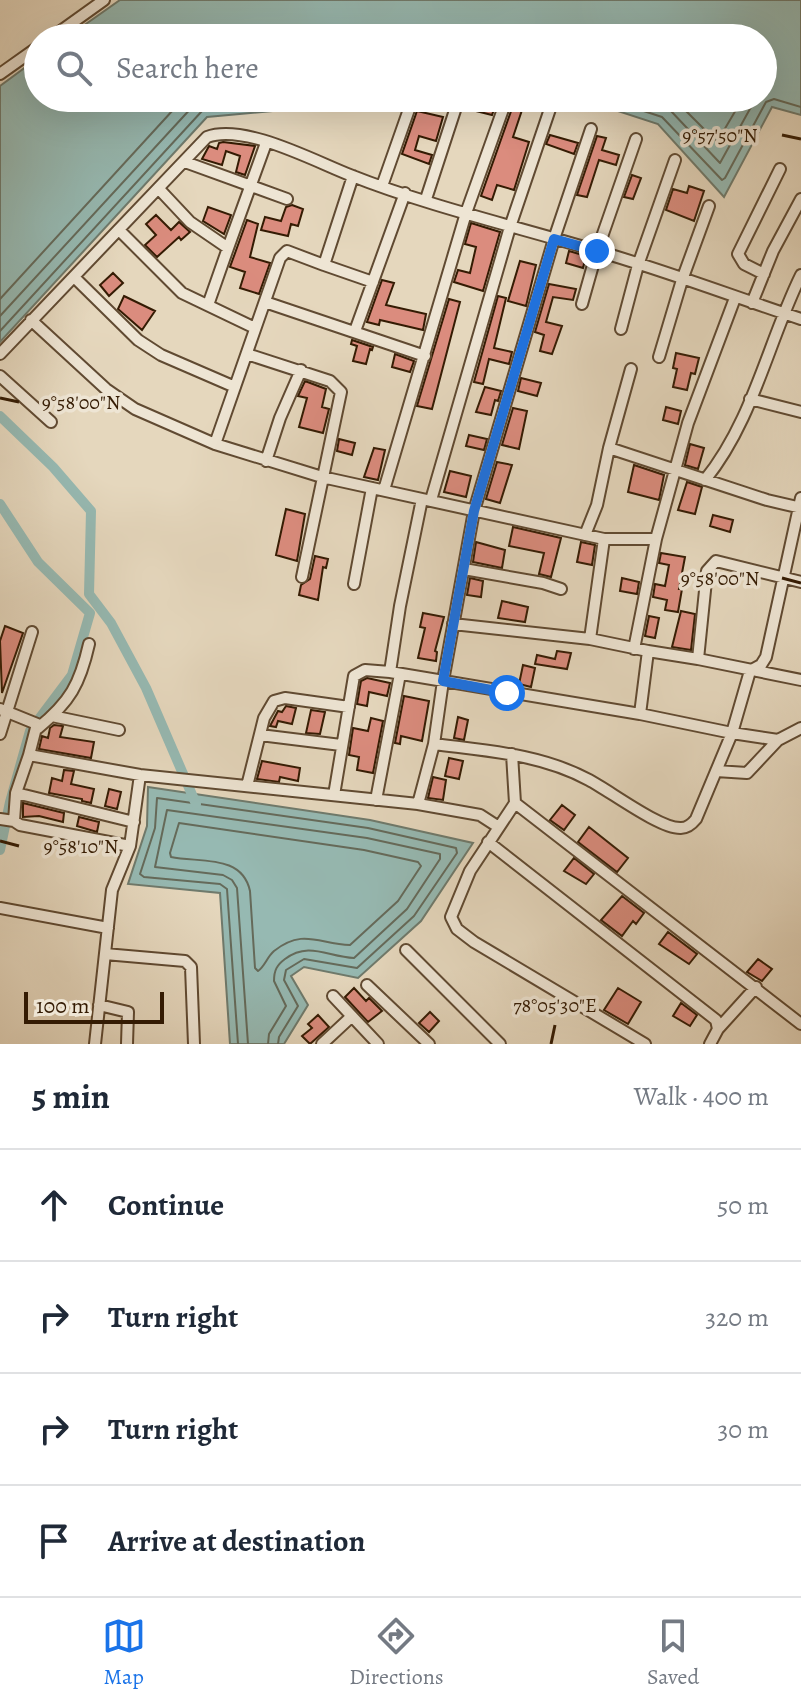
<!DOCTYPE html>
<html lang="en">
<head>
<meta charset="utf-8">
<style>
	body { margin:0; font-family:Alegreya,serif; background:#f6f6f7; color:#1f2937 }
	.scale { position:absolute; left:24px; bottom:20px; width:140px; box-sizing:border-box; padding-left:8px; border:4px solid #341b03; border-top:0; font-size:22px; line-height:28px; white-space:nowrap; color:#341b03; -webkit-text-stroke:6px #eee5d4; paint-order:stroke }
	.stop { position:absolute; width:24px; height:24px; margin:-18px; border:6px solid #1a73e8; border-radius:50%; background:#fff }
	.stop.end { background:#1a73e8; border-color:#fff; box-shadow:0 2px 8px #0008 }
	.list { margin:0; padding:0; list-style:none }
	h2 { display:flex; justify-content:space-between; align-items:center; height:104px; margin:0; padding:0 32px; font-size:34px }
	h2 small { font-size:26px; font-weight:400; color:#747a83 }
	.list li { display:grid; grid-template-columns:52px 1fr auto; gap:24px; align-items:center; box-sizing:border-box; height:112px; padding:0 32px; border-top:2px solid #e0e1e3 }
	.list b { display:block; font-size:30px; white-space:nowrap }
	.list em { font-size:26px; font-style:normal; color:#747a83 }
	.icon { flex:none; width:44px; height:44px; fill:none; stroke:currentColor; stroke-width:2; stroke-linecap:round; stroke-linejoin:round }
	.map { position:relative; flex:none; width:801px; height:1044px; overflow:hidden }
	.search { position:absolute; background:#fff; box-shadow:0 8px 32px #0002; left:24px; right:24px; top:24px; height:88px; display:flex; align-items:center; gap:20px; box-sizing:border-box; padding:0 28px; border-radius:44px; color:#747a83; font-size:30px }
	.sheet { height:552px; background:#fff }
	nav { display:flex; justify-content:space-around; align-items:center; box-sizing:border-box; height:112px; border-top:2px solid #e0e1e3; background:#fff; font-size:22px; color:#747a83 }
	nav a { display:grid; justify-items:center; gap:4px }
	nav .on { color:#1a73e8 }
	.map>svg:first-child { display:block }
	.water { fill:#96b9b2; stroke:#6f7a6c; stroke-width:2 }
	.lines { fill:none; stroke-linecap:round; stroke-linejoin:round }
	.shore { stroke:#656a5a; stroke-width:2 }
	.canal { stroke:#96b9b2; stroke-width:10 }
	.building { fill:#db8c7e; stroke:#341b03; stroke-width:2 }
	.minor-casing { stroke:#604a32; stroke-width:14 }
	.minor { stroke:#eee5d4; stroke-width:10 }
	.route { stroke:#1a73e8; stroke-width:10 }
	.ticks { fill:none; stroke:#341b03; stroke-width:3 }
	.ticks-label { font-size:20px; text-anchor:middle; fill:#341b03; stroke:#eee5d4; stroke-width:7; stroke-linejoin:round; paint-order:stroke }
</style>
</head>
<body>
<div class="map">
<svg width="801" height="1044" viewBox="0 0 801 1044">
	<rect width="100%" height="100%" fill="#e5d7bd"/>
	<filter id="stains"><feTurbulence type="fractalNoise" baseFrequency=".0025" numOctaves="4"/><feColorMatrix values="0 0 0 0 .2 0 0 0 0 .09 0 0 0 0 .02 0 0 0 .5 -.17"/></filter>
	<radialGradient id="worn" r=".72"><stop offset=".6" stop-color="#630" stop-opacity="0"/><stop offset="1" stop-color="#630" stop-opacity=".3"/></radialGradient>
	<path class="water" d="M120,0h681v115l-29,-8 -48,90 -66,-73 -80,-26h185v-60h-697z
		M38,58v40h291l-24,10 -98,9 -207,225v-256z
		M148,787l222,33 103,23 -52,78 -63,57 -54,-11 -13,9 17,29 -24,39h-54l-10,-151 -92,-9 19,-58z"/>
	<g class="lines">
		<path class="shore" d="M604,98l58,19 60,63 3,-2 41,-76 8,-3 27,8
			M637,98l33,12 50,53 36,-65
			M673,98l44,44 26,-44
			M0,299l184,-201
			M0,316l194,-211 9,-5 16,-2
			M0,331l202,-220 106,-13
			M179,823l185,27 54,12 3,4 -23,35 -48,44c-31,-1 -47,-17 -76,6 -7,6 -9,15 -16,20l-3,-3 -5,-77c-8,-37 -50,-28 -79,-34l-1,-4z
			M238,1044l-11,-155 -7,-5 -76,-7 -4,-3 15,-46 2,-30 211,30 88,20 1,5 -43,63 -57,52 -53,-9 -18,11 -2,10 14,26 -19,31 -1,7
			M248,1044l-11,-156 -5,-8 -9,-5 -68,-8 12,-57 200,28 73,16v5l-33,50 -53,49c-26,-1 -45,-17 -69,1 -8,6 -11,11 -11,22l12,25 -17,28 -1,10"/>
		<path class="canal" d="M0,416l53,51 38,44 -2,83 22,29 35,65 50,116
			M0,504l38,58 52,51 -18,62 -42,56 -20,71 -10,48"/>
	</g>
	<path class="building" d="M467,98h31l-6,17 -28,-7z
		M515,100l9,4 -11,33 16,5 -15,48 -17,-5 -5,15 -11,-4z
		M417,111l26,6 -7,24 -17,-5 -4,14 17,5 -3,9 -27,-10z
		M550,135l28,8 -4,11 -28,-10z
		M597,136l9,2 -4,12 17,5 -3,10 -17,-5 -12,37 -10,-2z
		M223,142l32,4 -10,29 -9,-3 4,-16 -14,-5 -4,14 -20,-6 7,-13 8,3 2,-6z
		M632,175l9,3 -8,21 -9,-2z
		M689,186l15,5 -10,30 -28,-11 7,-21 14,4z
		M292,205l11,4 -5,17 -7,-2 -3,12 -27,-6 4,-13 16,4 5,-14z
		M208,207l23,8 -7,19 -21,-13z
		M156,215l15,15 8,-8 11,10 -9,8 -2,-3 -22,20 -12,-12 11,-10 -10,-11z
		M247,220l11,4 -8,33 20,6 -11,31 -19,-6 5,-16 -15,-5z
		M471,223l29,9 -17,59 -29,-9 4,-12 12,3 6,-26 -11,-3z
		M569,251l17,5 -3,12 -17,-5z
		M520,261l16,4 -10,41 -18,-5z
		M113,273l10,10 -14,13 -9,-11z
		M382,280l12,3 -8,22 40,9 -3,16 -43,-10 -1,5 -12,-3z
		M549,284l27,5 -3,11 -20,-3 -7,25 16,4 -10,28 -12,-3 4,-16 -9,-3z
		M124,296l31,15 -13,19 -24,-21z
		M498,296l8,2 -12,50 18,4 -3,12 -20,-5 -6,25 -9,-2z
		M449,299l11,3 -28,107 -15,-3z
		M352,340l21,7 -1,3 -2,-1 -4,15 -13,-3 4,-15 -6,-2z
		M676,353l23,5 -4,16 -4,-1 -4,17 -14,-3 4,-18 -4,-1z
		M395,354l19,7 -4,11 -18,-5z
		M521,378l20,5 -4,13 -19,-5z
		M305,381l21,8 -4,18 7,2 -6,24 -24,-6 8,-29 -9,-2z
		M485,387l16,4 -3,10 -3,-1 -4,15 -15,-3z
		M666,407l15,4 -3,13 -15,-4z
		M513,408l14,3 -8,38 -17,-4z
		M469,435l18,4 -3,11 -18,-4z
		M339,439l16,4 -3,12 -15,-4z
		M690,444l14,4 -6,21 -13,-4z
		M374,448l11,2 -7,30 -14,-3z
		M497,462l15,3 -12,38 -14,-4z
		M634,465l30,10 -5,25 -31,-8z
		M450,471l21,5 -5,21 -22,-5z
		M687,482l15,5 -7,27 -17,-4z
		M286,509l19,5 -8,47 -21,-6z
		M713,515l20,5 -3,12 -20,-6z
		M513,527l48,11 -10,39 -12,-3 5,-21 -35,-7z
		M476,542l29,8 -3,18 -29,-6z
		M581,542l14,3 -3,20 -15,-3z
		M661,553l24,4 -6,32h3l-4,23 -13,-2 2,-10 -14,-3 2,-13 10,2 4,-21 -10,-2z
		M315,556l13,3 -2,9 -3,-1 -5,33 -19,-5 2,-10 9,-6z
		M470,578l13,3 -2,16 -14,-2z
		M622,578l17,4 -2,12 -17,-3z
		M502,601l26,6 -3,15 -27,-4z
		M681,611l14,3 -4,36 -19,-3z
		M423,613l21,4 -9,34 2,1 -1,9 -18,-3 7,-30 -5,-1z
		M649,616l10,2 -4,20 -10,-2z
		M5,626l18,7 -21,60 -2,-52z
		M557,651l14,2 -4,16 -32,-5 2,-9 18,4z
		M523,665l12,3 -4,19 -12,-3z
		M367,678l23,5 -3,13 -18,-4 -2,14 -10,-2 4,-23z
		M404,696l25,5 -7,40 -21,-5 -1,8 -5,-1z
		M286,706l10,2 -4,16 -14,-3 -2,6 -6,-1 8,-15 4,1z
		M311,710l14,2 -5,22 -14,-1z
		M458,717l10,3 -4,20 -10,-2z
		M371,718l12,3 -10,52 -16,-3 2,-13 -10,-2 4,-27 15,3z
		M54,725l9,1 -3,11 34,5 -3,16 -52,-9 3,-13 6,2 2,-10z
		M449,758l14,3 -4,18 -14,-3z
		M262,761l38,7 -2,13 -18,-4 -1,5 -22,-3z
		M64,770l10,1 -3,13 23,5 -3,14 -9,-2v-2l-33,-6 3,-15 10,3z
		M433,777l13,3 -3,20 -15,-2z
		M109,789l12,3 -4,17 -12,-3z
		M23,803l41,10 -1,9 -24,-6 -16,1z
		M562,805l13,10 -11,15 -14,-10z
		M79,817l20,5 -2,10 -20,-6z
		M589,827l39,31 -11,14 -39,-30z
		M574,858l20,16 -8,10 -22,-13z
		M622,896l22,17 -8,11 -3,-3 -11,15 -21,-16z
		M668,932l29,22 -8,10 -30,-20z
		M758,959l14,10 -10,12 -15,-9z
		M354,988l12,13 3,-3 13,13 -14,11 -23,-25z
		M618,988l23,14 -13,22 -24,-14z
		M681,1003l16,12 -7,11 -17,-10z
		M430,1012l9,9 -10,11 -10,-9z
		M318,1015l11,12 -19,17 -8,-8 10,-8 -4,-4z"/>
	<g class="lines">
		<defs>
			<path id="minor" d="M51,38l53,-38
				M0,74l38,-27
				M185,162l102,37
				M382,186l31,-88
				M159,189l31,33 38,26 -20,57
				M426,199l33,-101
				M120,231l62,62 73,35
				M228,248l38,-105
				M324,265l49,17
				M764,274l-20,-10 -6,-10 42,-85
				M74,277l64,63 23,15 74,32
				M265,302l160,54
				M752,303l21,-52 28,-52
				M582,304l15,-53 39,-112
				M31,320l75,69 29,20 80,35 107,33 282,62 -14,100
				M621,329l17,-64 37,-105
				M355,331l50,-138
				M0,354l207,-217c37,-14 107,24 143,38 78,31 164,51 244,75 70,20 138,46 207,69
				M247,354l83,27 11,11 -39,185
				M659,357l23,-77 27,-74
				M0,376l51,46
				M750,399l51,13
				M215,444l65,-186 7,-7 37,14 29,-89
				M609,448l22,-79
				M266,461l14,-43 21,-48
				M705,480c48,-59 63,-138 96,-205
				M384,490l82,-277 41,-115
				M422,499l-22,107 -10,66 250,42 8,-63 -58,-12 -137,-15
				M431,500l79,-273 40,-118
				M585,535l12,-30 12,-57 158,52 34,8
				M604,539h52
				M464,569l79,14 18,6
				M354,584l18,-96
				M634,649l22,-110 32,-116 47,-125
				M648,651l50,8 9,-88 9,-10 85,21
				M698,659l103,21
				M0,709l37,15 -8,31 111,20 278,29 16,-60 9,-63 31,-170 80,-272 37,-110
				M640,714l92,19 46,7
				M52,716l67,14
				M38,728c32,-26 42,-44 51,-84
				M0,734l32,-102
				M260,735l81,10
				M434,744c54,7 107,10 155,36 21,11 71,49 92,48 7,0 11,-4 15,-9l36,-86 18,-62 11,-6 5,-8 35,-159
				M512,754l3,49 -45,68 -19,46 6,12 17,13 171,102
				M29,755l-13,38 118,29
				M716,771l31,2 31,-33 23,-12
				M247,786l17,-68 10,-17 11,-3 64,9
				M16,793l-2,28 6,4 110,21
				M334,795l20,-119 11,-6 25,2
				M376,800l24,-126
				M515,803l286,221
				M418,804l62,11 17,11
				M0,819l14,2
				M488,842l228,178 2,9 -8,15
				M0,908l108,20
				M406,950l94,94
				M105,954l80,7 6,6 3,77
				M367,985l62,59
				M333,996l45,48
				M99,1005l29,7 -1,32
				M718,1029l38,-42
				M95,1044l17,-154 18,-44 10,-71
				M322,1044l29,-27"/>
		</defs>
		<use href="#minor" class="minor-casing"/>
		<use href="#minor" class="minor"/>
	</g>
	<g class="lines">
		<path class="route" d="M507,693l-64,-12 31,-170 80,-272 43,12"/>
	</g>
	<path class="ticks" d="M782,135l19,4M0,398l19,4M782,578l19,5M0,841l19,5M551,1044l4,-19"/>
	<g class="ticks-label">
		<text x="720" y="142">9°57'50"N</text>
		<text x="81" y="409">9°58'00"N</text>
		<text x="720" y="585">9°58'00"N</text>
		<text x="81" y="853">9°58'10"N</text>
		<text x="555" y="1012">78°05'30"E</text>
	</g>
	<rect width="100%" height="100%" filter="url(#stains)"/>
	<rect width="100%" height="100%" fill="url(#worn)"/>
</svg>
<div class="scale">100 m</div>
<div class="stop" style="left:507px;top:693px"></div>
<div class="stop end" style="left:597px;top:251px"></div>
<div class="search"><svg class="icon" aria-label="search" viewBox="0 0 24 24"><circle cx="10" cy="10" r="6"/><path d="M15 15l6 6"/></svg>Search here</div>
</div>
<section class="sheet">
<h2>5 min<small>Walk · 400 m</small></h2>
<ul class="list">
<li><svg class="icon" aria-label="ahead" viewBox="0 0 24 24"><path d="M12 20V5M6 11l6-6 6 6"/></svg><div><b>Continue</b></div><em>50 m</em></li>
<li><svg class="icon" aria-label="right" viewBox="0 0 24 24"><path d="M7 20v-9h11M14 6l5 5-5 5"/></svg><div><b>Turn right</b></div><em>320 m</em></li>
<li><svg class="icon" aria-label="right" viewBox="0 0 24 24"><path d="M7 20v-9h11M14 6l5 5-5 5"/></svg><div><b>Turn right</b></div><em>30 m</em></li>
<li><svg class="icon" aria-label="arrive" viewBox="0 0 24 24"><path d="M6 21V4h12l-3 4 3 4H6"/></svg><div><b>Arrive at destination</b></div></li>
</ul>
</section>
<nav>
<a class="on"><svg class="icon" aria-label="map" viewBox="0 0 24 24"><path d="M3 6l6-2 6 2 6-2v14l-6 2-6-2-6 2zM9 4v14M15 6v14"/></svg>Map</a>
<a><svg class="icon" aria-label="directions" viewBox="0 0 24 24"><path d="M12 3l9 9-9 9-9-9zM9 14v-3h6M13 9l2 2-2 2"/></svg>Directions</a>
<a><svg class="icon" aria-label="saved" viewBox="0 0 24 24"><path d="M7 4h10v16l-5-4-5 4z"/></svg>Saved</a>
</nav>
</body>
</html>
